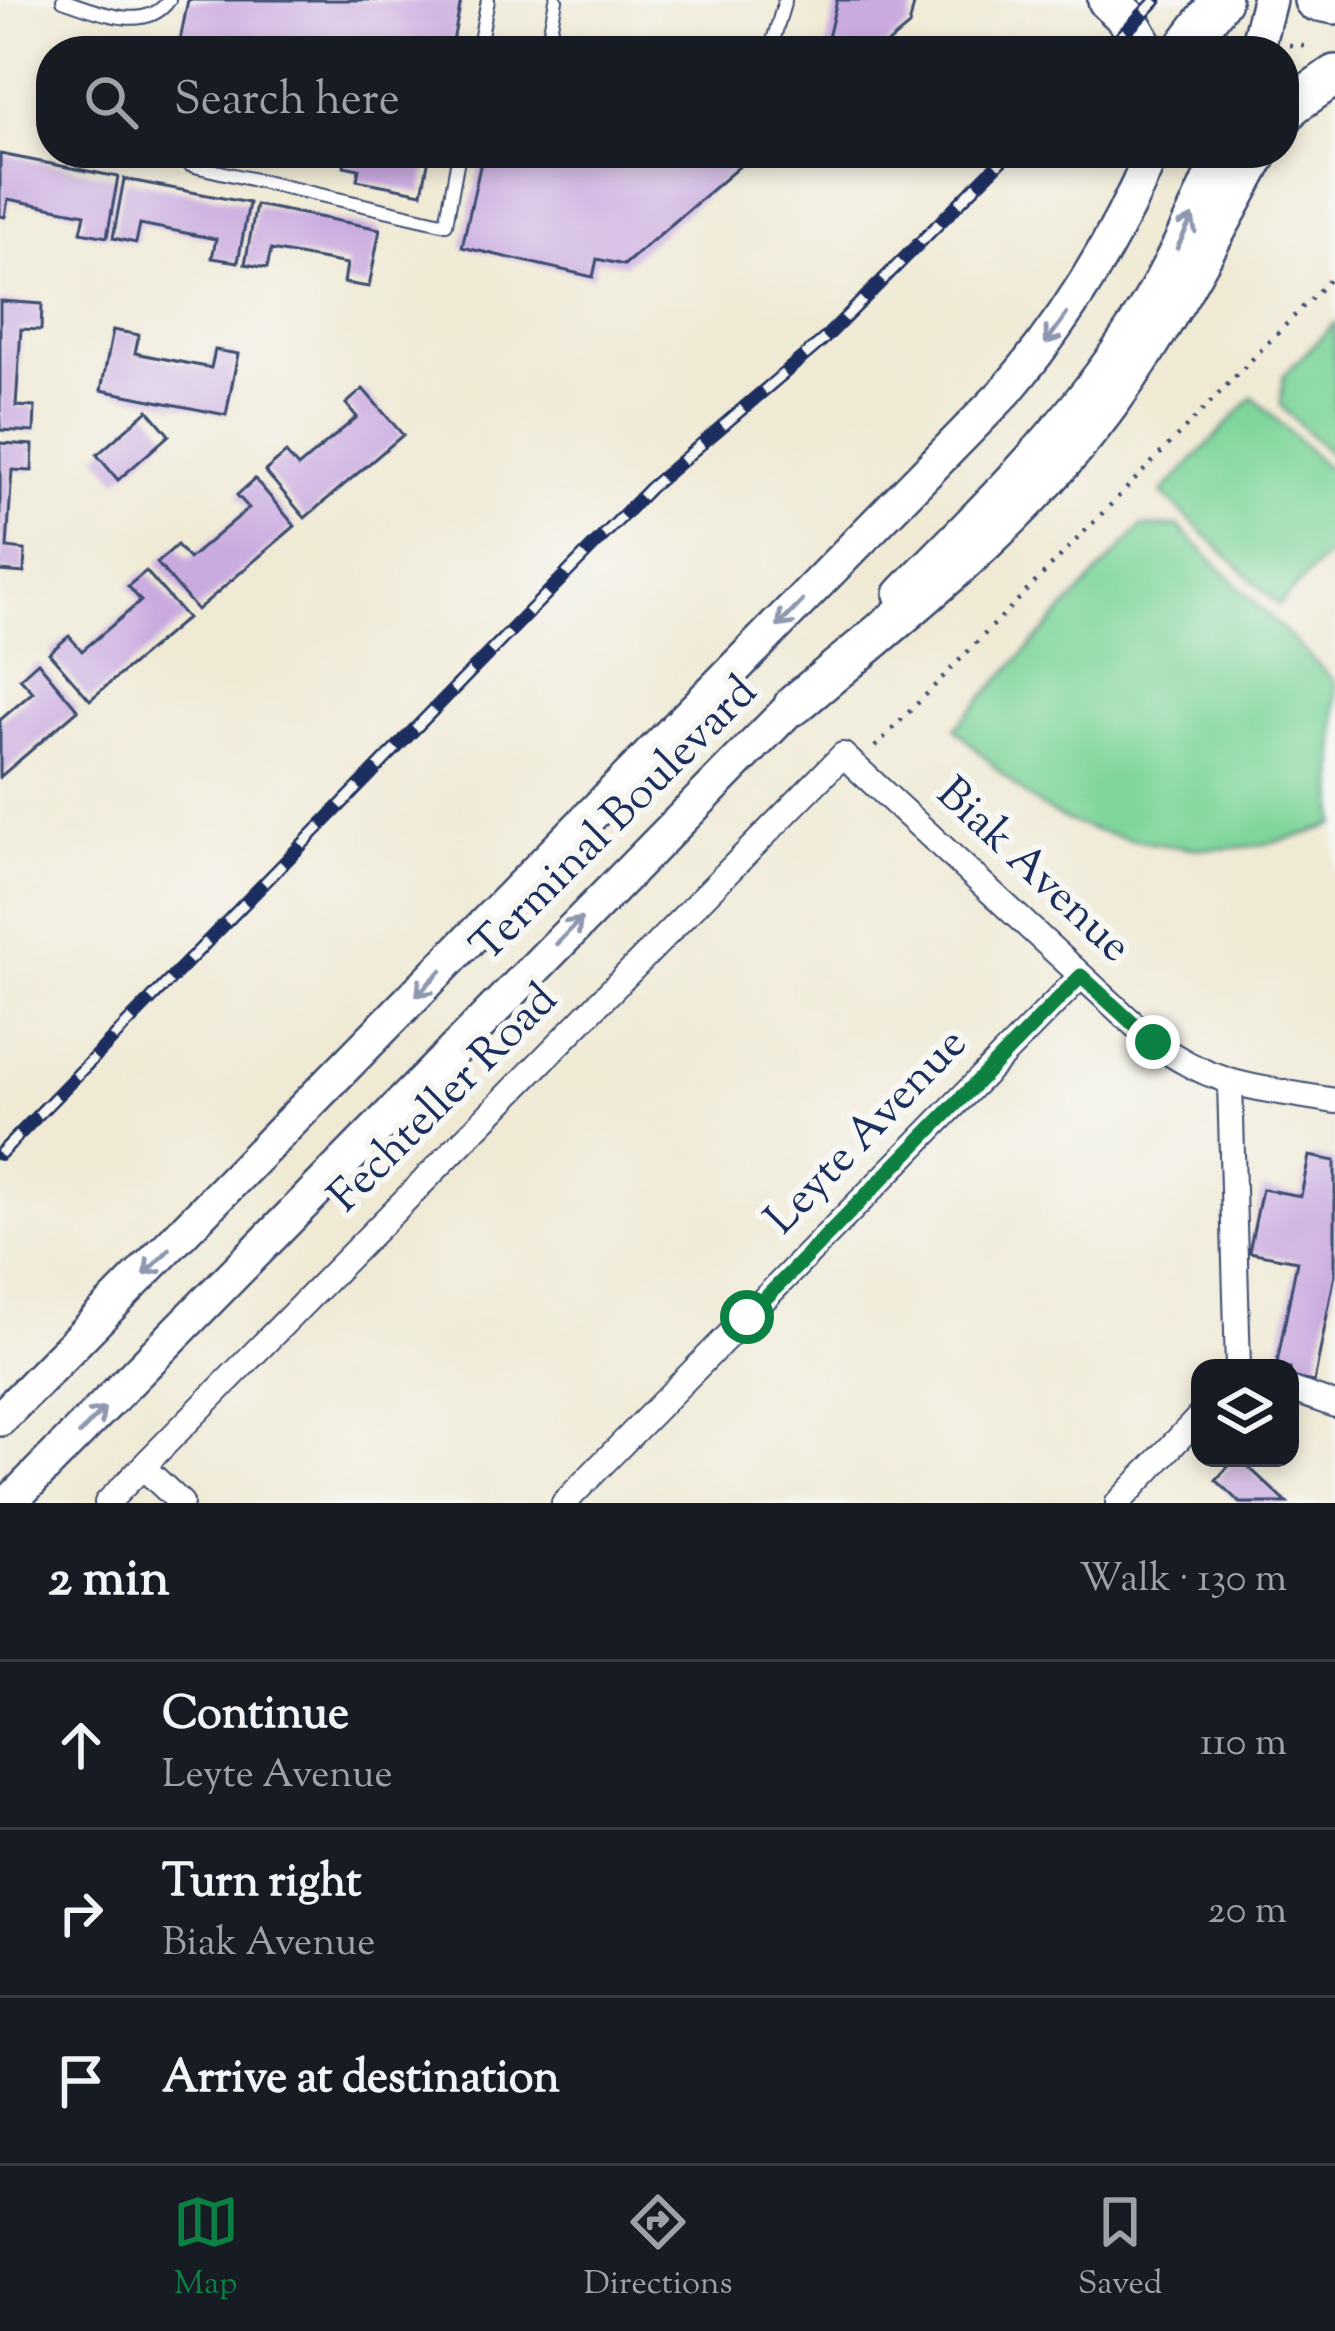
<!DOCTYPE html>
<html lang="en">
<head>
<meta charset="utf-8">
<style>
	body { margin:0; font-family:"Sorts Mill Goudy",serif; background:#242831; color:#f1f3f6 }
	.controls { position:absolute; right:36px; bottom:36px; display:grid; overflow:hidden; border-radius:24px; box-shadow:0 6px 18px #0003 }
	.controls button { width:108px; height:108px; display:grid; place-items:center; padding:0; border:0; border-bottom:3px solid #363941; background:#171b24; color:#f1f3f6; font:60px sans-serif }
	.stop { position:absolute; width:36px; height:36px; margin:-27px; border:9px solid #0b8043; border-radius:50%; background:#fff }
	.stop.end { background:#0b8043; border-color:#fff; box-shadow:0 3px 12px #0008 }
	.list { margin:0; padding:0; list-style:none }
	h2 { display:flex; justify-content:space-between; align-items:center; height:156px; margin:0; padding:0 48px; font-size:51px }
	h2 small { font-size:39px; font-weight:400; color:#9ea1a6 }
	.list li { display:grid; grid-template-columns:78px 1fr auto; gap:36px; align-items:center; box-sizing:border-box; height:168px; padding:0 48px; border-top:3px solid #363941 }
	.list b { display:block; font-size:45px; white-space:nowrap }
	.list p { margin:0; font-size:39px; white-space:nowrap; color:#9ea1a6 }
	.list em { font-size:39px; font-style:normal; color:#9ea1a6 }
	.icon { flex:none; width:66px; height:66px; fill:none; stroke:currentColor; stroke-width:2; stroke-linecap:round; stroke-linejoin:round }
	.map { position:relative; flex:none; width:1335px; height:1503px; overflow:hidden }
	.search { position:absolute; background:#171b24; box-shadow:0 6px 18px #0003; left:36px; right:36px; top:36px; height:132px; display:flex; align-items:center; gap:30px; box-sizing:border-box; padding:0 42px; border-radius:48px; color:#9ea1a6; font-size:45px }
	.sheet { height:660px; background:#171b24 }
	nav { display:flex; justify-content:space-around; align-items:center; box-sizing:border-box; height:168px; border-top:3px solid #363941; background:#171b24; font-size:33px; color:#9ea1a6 }
	nav a { display:grid; justify-items:center; gap:6px }
	nav .on { color:#0b8043 }
	.map>svg:first-child { display:block }
	.green { fill:#7fd69b; stroke:#4d827c; stroke-width:3 }
	.building { fill:#caabe0 }
	.lines { fill:none; stroke-linecap:round; stroke-linejoin:round }
	.lane-casing { stroke:#3b4b70; stroke-width:16 }
	.street-casing { stroke:#3b4b70; stroke-width:28 }
	.secondary-casing { stroke:#3b4b70; stroke-width:38 }
	.primary-casing { stroke:#3b4b70; stroke-width:44 }
	.path { stroke:#3b4b70; stroke-width:4.5; stroke-dasharray:3 9; stroke-linecap:butt }
	.lane { stroke:#fff; stroke-width:12 }
	.street { stroke:#fff; stroke-width:24 }
	.secondary { stroke:#fff; stroke-width:33 }
	.primary { stroke:#fff; stroke-width:39 }
	.rail-casing { stroke:#1b2f5e; stroke-width:14 }
	.rail { stroke:#f6f6f2; stroke-width:9; stroke-dasharray:27; stroke-linecap:butt }
	.oneway { stroke:#8d97ae }
	.route { stroke:#0b8043; stroke-width:15 }
	.labels { text-anchor:middle; dominant-baseline:central; stroke-width:12; stroke-linejoin:round; paint-order:stroke }
	.street-label { font-size:45px; fill:#1b2f5e; stroke:#f6f6f2 }
</style>
</head>
<body>
<div class="map">
<svg width="1335" height="1503" viewBox="0 0 1335 1503">
	<rect width="100%" height="100%" fill="#f6f6f2"/>
	<filter id="ink" filterUnits="userSpaceOnUse"><feTurbulence type="fractalNoise" baseFrequency=".00833" numOctaves="2"/><feDisplacementMap in="SourceGraphic" scale="24" xChannelSelector="R" yChannelSelector="G"/><feConvolveMatrix kernelMatrix="1 2 1 2 8 2 1 2 1" color-interpolation-filters="sRGB"/></filter>
	<filter id="wash" filterUnits="userSpaceOnUse"><feTurbulence type="fractalNoise" baseFrequency=".004" numOctaves="4" result="noise"/><feDisplacementMap in="SourceGraphic" scale="48" xChannelSelector="R" yChannelSelector="G"/><feGaussianBlur stdDeviation="2.7" result="paint"/><feColorMatrix in="noise" values="0 0 0 0 0 0 0 0 0 0 0 0 0 0 0 0 0 1.4 0 .05"/><feComposite in="paint" operator="in"/></filter>
	<g filter="url(#wash)">
		<rect width="100%" height="100%" fill="#f0ead5"/>
		<path class="green" d="M1335,323v136l-54,-53 2,-30z
			M1253,397l82,79v70l-56,59 -117,-112z
			M1178,526l157,156v142c-76,29 -132,31 -210,14 -31,-7 -62,-16 -87,-34 -30,-21 -56,-51 -83,-76l186,-201z"/>
		<g id="blocks">
			<path class="building" d="M188,0h269l4,1 -10,50h-273z
				M837,0h78l-6,26 -30,25h-54z
				M347,153h83l-8,40 -65,-13 2,-11 -15,-3z
				M483,153h272l-131,112 -27,-6 -4,18 -131,-30z
				M0,154l118,23 -11,60 -26,-5 4,-18 -77,-15 -3,18 -5,-1z
				M124,179l125,24 -11,59 -26,-4 4,-19 -76,-15 -4,19 -23,-5z
				M256,205l124,24 -11,58 -25,-4 3,-19 -76,-14 -4,18 -22,-4z
				M0,301l42,3 -1,26 -20,-1 -5,77 19,1 -1,25 -34,-2z
				M113,330l26,5 -4,18 76,15 4,-18 23,4 -12,61 -125,-25z
				M363,389l40,46 -98,83 -40,-47 21,-18 12,14 59,-50 -11,-13z
				M148,410l21,25 -51,45 -21,-25z
				M0,443l33,2 -1,26 -20,-1 -5,78 18,2 -1,23 -24,-2z
				M255,479l40,47 -98,84 -40,-47 20,-18 12,14 60,-51 -12,-13z
				M146,571l41,47 -97,82 -41,-47 20,-17 13,15 59,-50 -13,-15z
				M38,662l40,48 -78,67v-57l33,-28 -13,-14z
				M1309,1156l26,5v113l-21,108 -24,-4v-10h-14l21,-107 -48,-9 13,-63 39,7z
				M1236,1458h3l48,45h-47l-24,-23z"/>
		</g>
	</g>
	<g filter="url(#ink)">
		<use href="#blocks" fill-opacity="0" stroke="#3b4b70" stroke-width="3"/>
		<g class="lines">
			<defs>
				<path id="lane" d="M63,0c32,11 83,34 106,0
					M478,51l10,-51
					M546,51l10,-51
					M770,51l15,-51
					M190,165l256,59 13,-71"/>
				<path id="street" d="M1230,1082l8,286
					M1290,1389l45,16
					M143,1467l38,36
					M107,1503l736,-748 310,287c63,46 108,46 182,59
					M564,1503l517,-527
					M1118,1503l82,-87"/>
				<path id="secondary" d="M1256,51l13,-51
					M901,594c77,-78 156,-155 219,-246 42,-60 72,-128 101,-195
					M0,1419l1005,-1027c62,-73 110,-150 147,-239
					M9,1503l802,-816"/>
				<path id="primary" d="M1108,0l19,18 19,33
					M1314,0l21,4
					M1187,45l34,-45
					M1284,115l8,-10 43,-30
					M794,705c112,-94 231,-186 318,-306 56,-78 100,-162 146,-246"/>
			</defs>
			<use href="#lane" class="lane-casing"/>
			<use href="#street" class="street-casing"/>
			<use href="#secondary" class="secondary-casing"/>
			<use href="#primary" class="primary-casing"/>
			<path class="path" d="M1289,45l24,2
				M875,747l460,-473"/>
			<use href="#lane" class="lane"/>
			<use href="#street" class="street"/>
			<use href="#secondary" class="secondary"/>
			<use href="#primary" class="primary"/>
			<defs>
				<path id="rail" d="M1107,51l49,-51
					M0,1154l650,-666 174,-149 185,-186"/>
			</defs>
			<use href="#rail" class="rail-casing"/>
			<use href="#rail" class="rail"/>
		</g>
		<defs><path id="oneway-shaft" d="M-6 0H5M1.5-3L5.5 0L1.5 3" fill="none" stroke-width="1.6" stroke-linecap="round" stroke-linejoin="round" transform="scale(3)"/></defs>
		<g class="oneway">
			<use href="#oneway-shaft" transform="translate(1185 232) rotate(-64)"/>
			<use href="#oneway-shaft" transform="translate(1056 329) rotate(126)"/>
			<use href="#oneway-shaft" transform="translate(790 614) rotate(134)"/>
			<use href="#oneway-shaft" transform="translate(569 931) rotate(-46)"/>
			<use href="#oneway-shaft" transform="translate(429 983) rotate(134)"/>
			<use href="#oneway-shaft" transform="translate(157 1262) rotate(134)"/>
			<use href="#oneway-shaft" transform="translate(92 1421) rotate(-46)"/>
		</g>
	</g>
	<g class="lines" filter="url(#ink)">
		<path class="route" d="M747,1317l334,-341 72,66"/>
	</g>
	<g class="labels">
		<g class="street-label">
			<text transform="translate(616 821) rotate(-45)">Terminal Boulevard</text>
			<text transform="translate(1032 872) rotate(43)">Biak Avenue</text>
			<text transform="translate(445 1100) rotate(-45)">Fechteller Road</text>
			<text transform="translate(868 1133) rotate(-46)">Leyte Avenue</text>
		</g>
	</g>
</svg>
<div class="controls">
<button><svg class="icon" aria-label="layers" viewBox="0 0 24 24"><path d="M12 4l9 5-9 5-9-5zM3 14l9 5 9-5"/></svg></button>
</div>
<div class="stop" style="left:747px;top:1317px"></div>
<div class="stop end" style="left:1153px;top:1042px"></div>
<div class="search"><svg class="icon" aria-label="search" viewBox="0 0 24 24"><circle cx="10" cy="10" r="6"/><path d="M15 15l6 6"/></svg>Search here</div>
</div>
<section class="sheet">
<h2>2 min<small>Walk · 130 m</small></h2>
<ul class="list">
<li><svg class="icon" aria-label="ahead" viewBox="0 0 24 24"><path d="M12 20V5M6 11l6-6 6 6"/></svg><div><b>Continue</b><p>Leyte Avenue</p></div><em>110 m</em></li>
<li><svg class="icon" aria-label="right" viewBox="0 0 24 24"><path d="M7 20v-9h11M14 6l5 5-5 5"/></svg><div><b>Turn right</b><p>Biak Avenue</p></div><em>20 m</em></li>
<li><svg class="icon" aria-label="arrive" viewBox="0 0 24 24"><path d="M6 21V4h12l-3 4 3 4H6"/></svg><div><b>Arrive at destination</b></div></li>
</ul>
</section>
<nav>
<a class="on"><svg class="icon" aria-label="map" viewBox="0 0 24 24"><path d="M3 6l6-2 6 2 6-2v14l-6 2-6-2-6 2zM9 4v14M15 6v14"/></svg>Map</a>
<a><svg class="icon" aria-label="directions" viewBox="0 0 24 24"><path d="M12 3l9 9-9 9-9-9zM9 14v-3h6M13 9l2 2-2 2"/></svg>Directions</a>
<a><svg class="icon" aria-label="saved" viewBox="0 0 24 24"><path d="M7 4h10v16l-5-4-5 4z"/></svg>Saved</a>
</nav>
</body>
</html>
